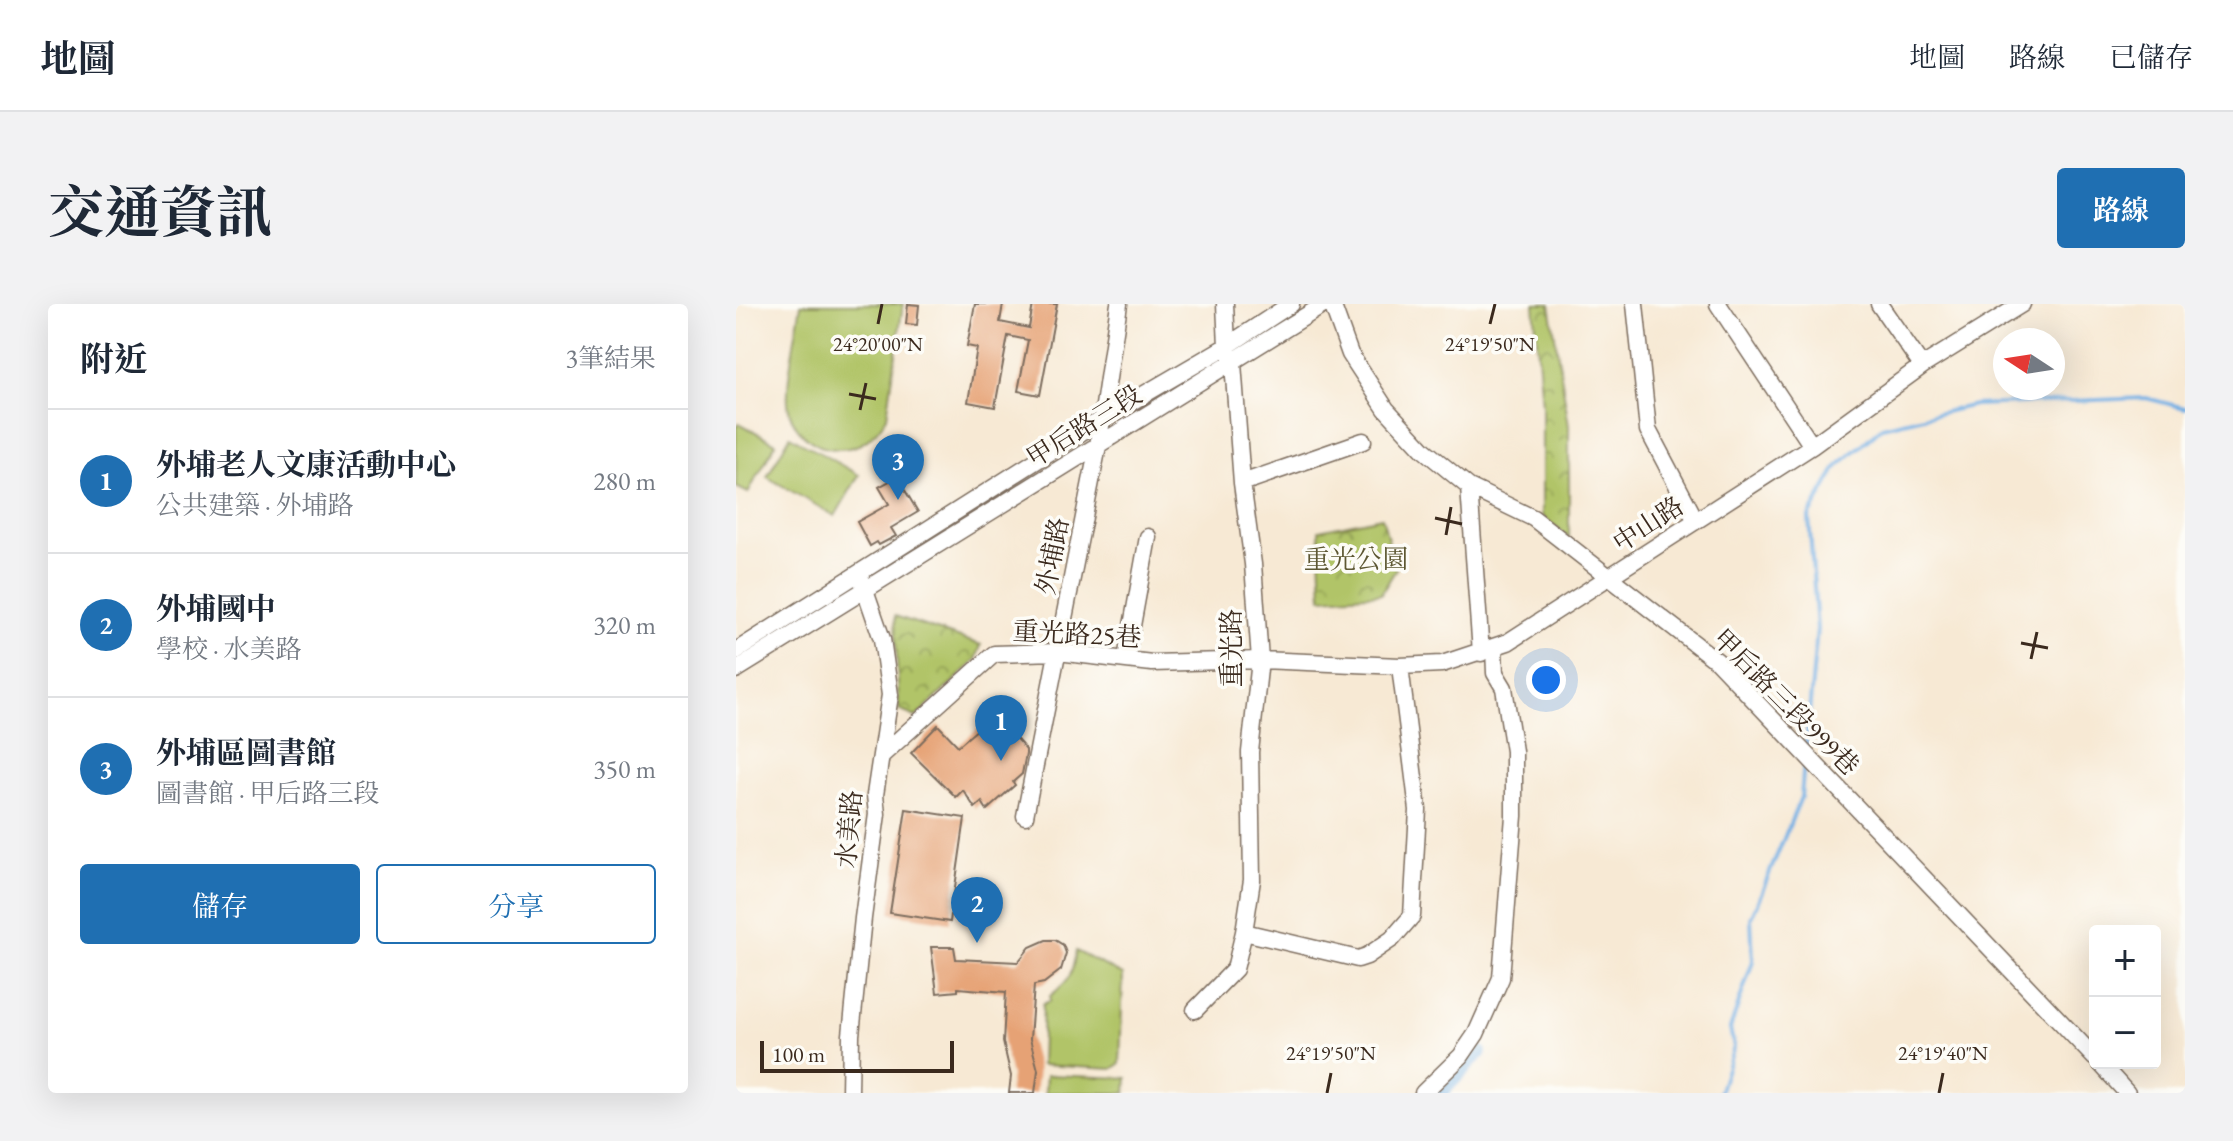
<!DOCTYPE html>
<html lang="zh-TW">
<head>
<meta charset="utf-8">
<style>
	body { margin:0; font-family:"EB Garamond","Noto Serif TC",serif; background:#f2f2f3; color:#1f2937 }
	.controls { position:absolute; right:24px; bottom:24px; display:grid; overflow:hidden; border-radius:8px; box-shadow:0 8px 32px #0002 }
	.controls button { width:72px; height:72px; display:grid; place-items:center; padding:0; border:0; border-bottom:2px solid #e0e1e3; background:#fff; color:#1f2937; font:40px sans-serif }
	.compass { position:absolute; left:1257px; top:24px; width:72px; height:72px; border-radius:50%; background:#fff; box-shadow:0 8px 32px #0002; rotate:282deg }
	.scale { position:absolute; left:24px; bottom:20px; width:194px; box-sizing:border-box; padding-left:8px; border:4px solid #3b2a1e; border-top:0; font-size:22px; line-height:28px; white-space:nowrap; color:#3b2a1e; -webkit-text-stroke:6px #fdfcf7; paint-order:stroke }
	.you { position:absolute; left:810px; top:376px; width:28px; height:28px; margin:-20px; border:6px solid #fff; border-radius:50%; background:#1a73e8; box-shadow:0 0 0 12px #1a73e833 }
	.badge { display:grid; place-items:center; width:52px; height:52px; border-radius:50%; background:#1f6fb2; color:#fff; font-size:26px; font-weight:700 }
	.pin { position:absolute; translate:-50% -66px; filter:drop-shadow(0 2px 4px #0008) }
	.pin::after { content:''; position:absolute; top:42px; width:28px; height:24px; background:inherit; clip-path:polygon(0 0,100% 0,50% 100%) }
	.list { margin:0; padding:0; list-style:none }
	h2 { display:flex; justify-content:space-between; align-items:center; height:104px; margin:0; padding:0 32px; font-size:34px }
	h2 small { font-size:26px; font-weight:400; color:#747a83 }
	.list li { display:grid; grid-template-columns:52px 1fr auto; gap:24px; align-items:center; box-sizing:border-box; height:144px; padding:0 32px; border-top:2px solid #e0e1e3 }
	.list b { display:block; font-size:30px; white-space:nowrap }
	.list p { margin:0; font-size:26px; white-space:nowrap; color:#747a83 }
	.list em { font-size:26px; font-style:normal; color:#747a83 }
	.actions { display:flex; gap:16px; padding:24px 32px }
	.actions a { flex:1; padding:18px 0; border:2px solid #1f6fb2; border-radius:8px; text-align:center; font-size:28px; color:#1f6fb2 }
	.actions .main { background:#1f6fb2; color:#fff }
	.map { position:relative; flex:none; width:1449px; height:789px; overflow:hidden; border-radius:8px }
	header { display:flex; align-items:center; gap:48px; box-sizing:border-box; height:112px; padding:0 40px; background:#fff; border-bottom:2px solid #e0e1e3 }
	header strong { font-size:38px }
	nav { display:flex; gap:44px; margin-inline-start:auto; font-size:28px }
	.intro { display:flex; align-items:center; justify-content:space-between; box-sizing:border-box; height:192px; padding:0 48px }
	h1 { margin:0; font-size:56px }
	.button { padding:20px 36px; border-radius:8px; background:#1f6fb2; color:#fff; font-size:28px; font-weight:700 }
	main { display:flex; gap:48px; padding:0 48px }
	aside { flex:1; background:#fff; border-radius:8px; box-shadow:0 8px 32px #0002 }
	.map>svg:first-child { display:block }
	.grass { fill:#b1c468; stroke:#767743; stroke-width:2 }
	.park { fill:url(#park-crowns); stroke:#767743; stroke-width:2 }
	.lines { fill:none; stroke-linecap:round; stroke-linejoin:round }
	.stream { stroke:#72aee3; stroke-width:4 }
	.canal { stroke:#72aee3; stroke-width:14 }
	.building { fill:#e6a274 }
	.minor-casing { stroke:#7d6d5e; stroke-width:19 }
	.minor { stroke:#fff; stroke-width:16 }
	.ticks { fill:none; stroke:#3b2a1e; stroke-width:3 }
	.labels { text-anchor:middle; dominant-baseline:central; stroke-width:7; stroke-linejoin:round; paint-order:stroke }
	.street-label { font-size:26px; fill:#3b2a1e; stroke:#fdfcf7 }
	.park-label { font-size:26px; fill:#5e5834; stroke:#fdfcf7 }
	.ticks-label { font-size:20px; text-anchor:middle; fill:#3b2a1e; stroke:#fdfcf7; stroke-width:7; stroke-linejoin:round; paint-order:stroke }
</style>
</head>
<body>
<header>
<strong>地圖</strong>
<nav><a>地圖</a><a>路線</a><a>已儲存</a></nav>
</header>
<div class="intro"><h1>交通資訊</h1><a class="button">路線</a></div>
<main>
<aside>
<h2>附近<small>3筆結果</small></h2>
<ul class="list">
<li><span class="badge">1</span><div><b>外埔老人文康活動中心</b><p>公共建築 · 外埔路</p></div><em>280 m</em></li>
<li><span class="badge">2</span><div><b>外埔國中</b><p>學校 · 水美路</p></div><em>320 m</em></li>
<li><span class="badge">3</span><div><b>外埔區圖書館</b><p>圖書館 · 甲后路三段</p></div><em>350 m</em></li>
</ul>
<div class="actions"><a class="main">儲存</a><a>分享</a></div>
</aside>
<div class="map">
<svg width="1449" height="789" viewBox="0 0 1449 789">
	<defs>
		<pattern id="park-crowns" width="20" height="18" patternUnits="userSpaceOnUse" patternTransform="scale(2)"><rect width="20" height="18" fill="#b1c468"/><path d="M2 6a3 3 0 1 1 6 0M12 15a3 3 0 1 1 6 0" fill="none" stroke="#919f55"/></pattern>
	</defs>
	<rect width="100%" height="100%" fill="#fdfcf7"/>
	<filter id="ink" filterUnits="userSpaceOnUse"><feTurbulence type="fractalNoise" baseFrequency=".0125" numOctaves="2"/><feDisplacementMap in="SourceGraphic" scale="16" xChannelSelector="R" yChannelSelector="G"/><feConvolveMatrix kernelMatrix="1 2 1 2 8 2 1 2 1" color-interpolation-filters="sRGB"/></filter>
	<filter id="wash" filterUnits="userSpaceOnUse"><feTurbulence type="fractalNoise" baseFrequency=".006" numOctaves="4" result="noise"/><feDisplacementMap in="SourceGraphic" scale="32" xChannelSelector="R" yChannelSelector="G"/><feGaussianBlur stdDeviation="1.8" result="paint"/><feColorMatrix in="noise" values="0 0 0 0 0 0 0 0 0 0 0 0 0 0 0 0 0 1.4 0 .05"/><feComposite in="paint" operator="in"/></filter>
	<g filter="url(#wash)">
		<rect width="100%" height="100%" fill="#f7e9d4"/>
		<path class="grass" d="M65,0h102l-16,113c-12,19 -25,32 -49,32 -25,1 -48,-21 -50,-46 -2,-25 9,-72 13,-99z
			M3,119l37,20 -28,50 -12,-6v-59z
			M54,132l69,39 -24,41 -68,-39z
			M340,647l47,24 -3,89 -8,5 -71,-4 2,-61 7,-3v-5c20,-16 22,-20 26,-45z
			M310,771l81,3 -1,15h-81z"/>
		<path class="park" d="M798,0h16l19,122v112l-27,-22v-111z
			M646,213l14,52 -15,25 -59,4 -3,-68z
			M159,312l86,29 -5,15 -60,57 -17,-7z"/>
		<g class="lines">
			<path class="stream" d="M1070,441l11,-116 -8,-112 28,-50 45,-40 92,-22 172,-7 39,10
				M983,789l15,-46 -4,-18 23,-68 -2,-43 50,-121 3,-35"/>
			<path class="canal" d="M705,789l39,-41"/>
		</g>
		<g id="blocks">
			<path class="building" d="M172,0l11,1 -2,20 -11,-1z
				M239,0h28l-3,18 29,6 4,-24h24l-17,91 -22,-4 10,-51 -20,-4 -13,71 -27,-5 9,-54 -10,-2z
				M161,173l21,35 -27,16 5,8 -17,9 -2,-3 -7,4 -13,-24 32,-18 -10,-17z
				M255,414l17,20 4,-4 14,16v4l-4,20 -9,8 2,3 -28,25 -5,-8 -7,6 -12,-18 -7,7 -45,-44 27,-28 20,21z
				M170,505l59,9 -15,104 -60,-9z
				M310,636h9l8,5 3,8 -5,17 -17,13 -10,2 -4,54 8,31 -3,23h-26l2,-17 -8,-34 3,-50 -48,-4v3l-21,2 -6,-46h23l2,12 62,3 12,-15z"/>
		</g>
	</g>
	<g filter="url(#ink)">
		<use href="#blocks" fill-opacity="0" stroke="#7d6d5e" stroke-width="2"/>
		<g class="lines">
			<defs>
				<path id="minor" d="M596,0l18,50 36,55 38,41 45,37 64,31 184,143 378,397
					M899,0l13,126 48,91
					M982,0l94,142
					M1143,0l43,62
					M506,179l121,-42
					M733,183l12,166
					M0,347l366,-232 125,-73 64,-42
					M390,355l22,-122
					M0,366l589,-366
					M145,452l113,-102 64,-2 94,11 108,-3 140,6 42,-2 66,-22 304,-196 110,-80 100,-62
					M289,512l73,-370 21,-142
					M508,628l114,27 9,-3 25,-17 20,-23 6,-106 -18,-144
					M459,706l40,-41 9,-37 8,-52 -2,-128 10,-92 -7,-96 -11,-81 -9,-120 -6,-17 -2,-42
					M1364,759l27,30
					M114,789l1,-58 12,-117 14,-104 -2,-19 15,-100 -8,-56 -20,-58
					M687,789l38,-37 15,-22 25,-56 13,-162v-65l-10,-63 -9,-15 -1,-25"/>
			</defs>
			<use href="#minor" class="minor-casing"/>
			<use href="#minor" class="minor"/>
		</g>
	</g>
	<path class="ticks" d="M142,20l4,-20M754,20l5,-20M113,90l27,5M124,106l6,-27M699,214l27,6M710,231l5,-28M1285,339l27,5M1295,355l6,-27M591,789l4,-20M1203,789l4,-20"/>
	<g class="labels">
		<g class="street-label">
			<text transform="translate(348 122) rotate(-32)">甲后路三段</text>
			<text transform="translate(912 220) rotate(-33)">中山路</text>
			<text transform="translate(316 252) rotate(-79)">外埔路</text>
			<text transform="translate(341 330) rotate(3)">重光路25巷</text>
			<text transform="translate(495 344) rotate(-90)">重光路</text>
			<text transform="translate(1050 398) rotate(45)">甲后路三段999巷</text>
			<text transform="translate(113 525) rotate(-85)">水美路</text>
		</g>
		<g class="park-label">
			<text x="620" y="255">重光公園</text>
		</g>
	</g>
	<g class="ticks-label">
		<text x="142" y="47">24°20'00"N</text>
		<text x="754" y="47">24°19'50"N</text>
		<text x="595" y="756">24°19'50"N</text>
		<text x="1207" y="756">24°19'40"N</text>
	</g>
</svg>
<div class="controls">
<button>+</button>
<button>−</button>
</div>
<svg class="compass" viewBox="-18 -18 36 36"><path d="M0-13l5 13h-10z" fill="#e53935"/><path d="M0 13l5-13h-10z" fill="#747a83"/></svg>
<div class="scale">100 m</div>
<div class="you"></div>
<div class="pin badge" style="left:265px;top:457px">1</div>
<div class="pin badge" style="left:241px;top:639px">2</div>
<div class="pin badge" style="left:162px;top:196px">3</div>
</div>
</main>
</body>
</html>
